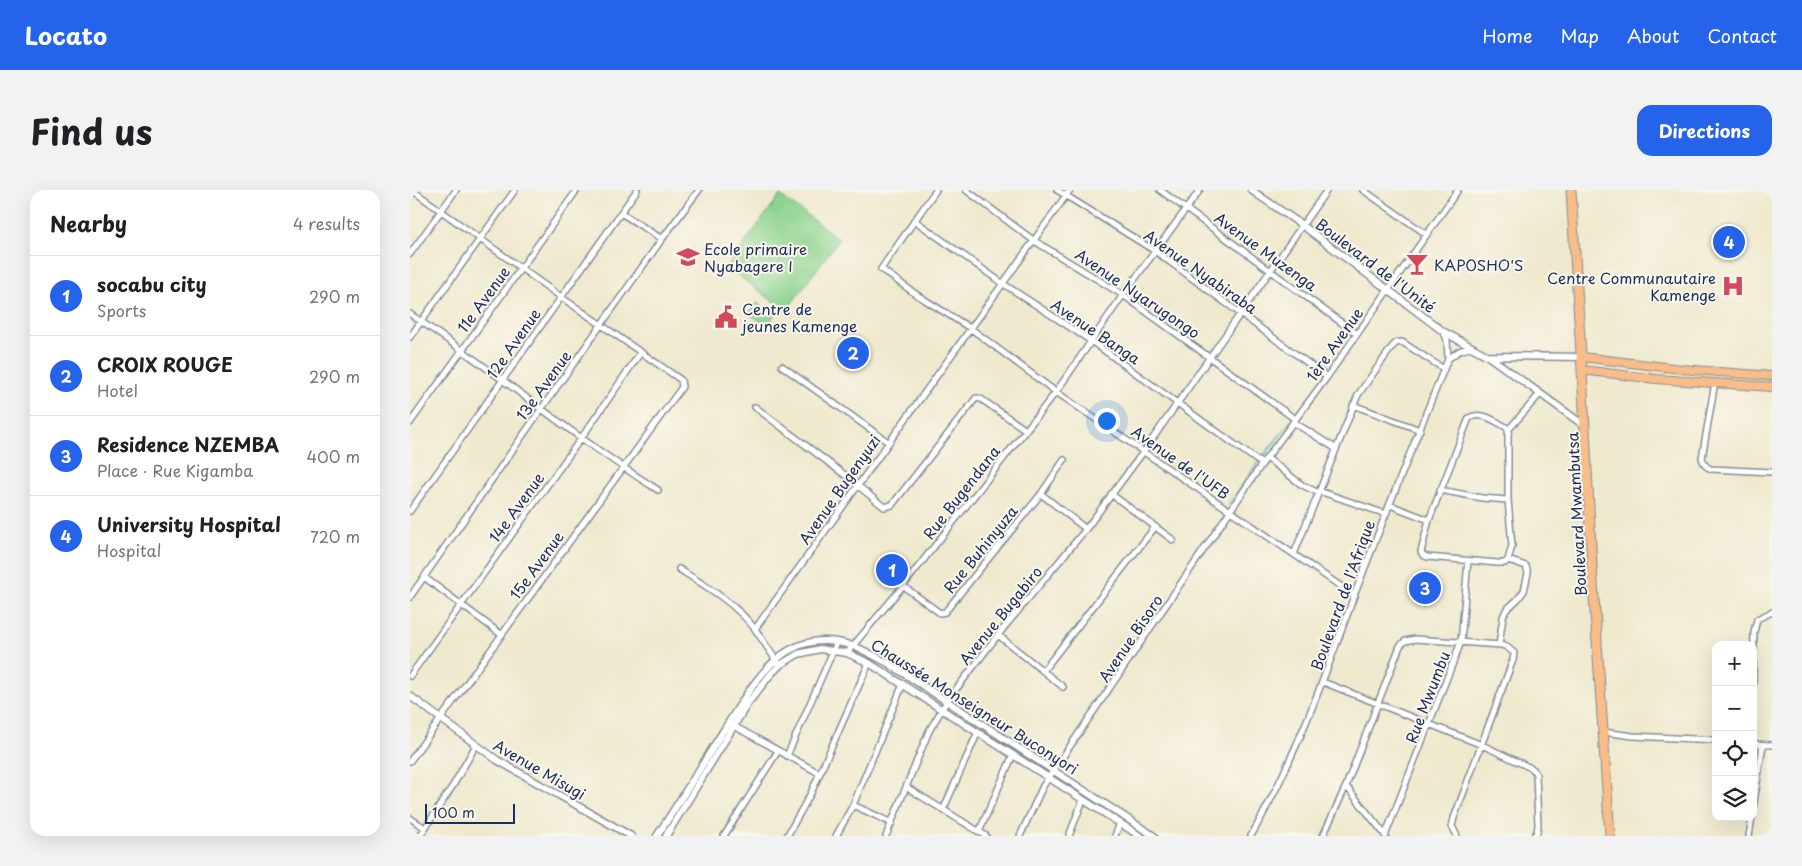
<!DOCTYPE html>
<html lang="en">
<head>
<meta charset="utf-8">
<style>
	body { margin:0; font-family:"Playpen Sans",sans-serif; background:#f2f2f2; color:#202124 }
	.controls { position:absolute; right:15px; bottom:15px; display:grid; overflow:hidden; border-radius:10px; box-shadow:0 5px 20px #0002 }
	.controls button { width:45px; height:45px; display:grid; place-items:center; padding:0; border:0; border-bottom:1px solid #e0e0e0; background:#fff; color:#202124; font:25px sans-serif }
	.scale { position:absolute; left:15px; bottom:12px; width:90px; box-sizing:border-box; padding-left:5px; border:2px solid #1b2f5e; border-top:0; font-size:14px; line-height:18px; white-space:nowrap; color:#1b2f5e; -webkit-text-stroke:4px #fbf7ec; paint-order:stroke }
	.you { position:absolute; left:696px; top:230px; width:18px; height:18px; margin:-12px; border:4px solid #fff; border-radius:50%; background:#1a73e8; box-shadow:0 0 0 8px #1a73e833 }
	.badge { display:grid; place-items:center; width:32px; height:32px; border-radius:50%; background:#2563eb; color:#fff; font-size:16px; font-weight:700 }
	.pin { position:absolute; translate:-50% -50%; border:2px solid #fff; box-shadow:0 1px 5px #0006 }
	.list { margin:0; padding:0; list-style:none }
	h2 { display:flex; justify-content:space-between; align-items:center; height:65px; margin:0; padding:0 20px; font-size:21px }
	h2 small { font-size:16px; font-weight:400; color:#757577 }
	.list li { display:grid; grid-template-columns:32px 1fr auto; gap:15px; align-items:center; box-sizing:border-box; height:80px; padding:0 20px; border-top:1px solid #e0e0e0 }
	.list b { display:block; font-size:19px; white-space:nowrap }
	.list p { margin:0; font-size:16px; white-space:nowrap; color:#757577 }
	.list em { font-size:16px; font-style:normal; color:#757577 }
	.icon { flex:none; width:28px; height:28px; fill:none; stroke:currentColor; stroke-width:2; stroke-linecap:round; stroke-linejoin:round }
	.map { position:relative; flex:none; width:1362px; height:646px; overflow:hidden; border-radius:15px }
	header { display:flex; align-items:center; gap:30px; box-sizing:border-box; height:70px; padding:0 25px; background:#2563eb; color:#fff }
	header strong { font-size:24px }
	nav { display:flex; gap:28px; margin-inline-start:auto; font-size:18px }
	.intro { display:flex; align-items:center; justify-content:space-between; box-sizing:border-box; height:120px; padding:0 30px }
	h1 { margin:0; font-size:35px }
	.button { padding:12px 22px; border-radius:15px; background:#2563eb; color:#fff; font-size:18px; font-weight:700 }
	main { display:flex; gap:30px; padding:0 30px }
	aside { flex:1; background:#fff; border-radius:15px; box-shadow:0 5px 20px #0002 }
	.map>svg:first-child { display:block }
	.green { fill:#8bd38f; stroke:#538176 }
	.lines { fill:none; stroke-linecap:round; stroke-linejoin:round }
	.stream { stroke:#3cacb8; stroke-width:2 }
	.minor-casing { stroke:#858c96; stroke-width:8 }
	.tertiary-casing { stroke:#858c96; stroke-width:9 }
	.primary-casing { stroke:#858c96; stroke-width:10 }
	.trunk-casing { stroke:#858c96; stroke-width:11 }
	.minor { stroke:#fff; stroke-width:5 }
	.tertiary { stroke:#fff; stroke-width:6 }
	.primary { stroke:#f8bd89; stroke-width:8 }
	.trunk { stroke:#f8bd89; stroke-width:9 }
	.labels { text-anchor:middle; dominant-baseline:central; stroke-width:4; stroke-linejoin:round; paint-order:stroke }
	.poi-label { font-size:15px; fill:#1b2f5e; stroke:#fbf7ec; text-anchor:start }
	.street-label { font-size:15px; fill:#1b2f5e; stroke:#fbf7ec }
</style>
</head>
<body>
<header>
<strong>Locato</strong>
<nav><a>Home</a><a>Map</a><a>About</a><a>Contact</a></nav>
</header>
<div class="intro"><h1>Find us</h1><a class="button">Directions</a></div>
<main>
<aside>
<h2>Nearby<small>4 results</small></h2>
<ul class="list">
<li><span class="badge">1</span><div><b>socabu city</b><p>Sports</p></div><em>290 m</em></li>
<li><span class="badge">2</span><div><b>CROIX ROUGE</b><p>Hotel</p></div><em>290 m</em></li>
<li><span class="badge">3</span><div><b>Residence NZEMBA</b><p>Place · Rue Kigamba</p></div><em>400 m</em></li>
<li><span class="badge">4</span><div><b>University Hospital</b><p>Hospital</p></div><em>720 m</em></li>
</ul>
</aside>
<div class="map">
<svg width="1362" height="646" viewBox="0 0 1362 646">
	<rect width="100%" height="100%" fill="#fbf7ec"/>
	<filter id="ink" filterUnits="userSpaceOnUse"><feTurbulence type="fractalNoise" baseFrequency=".02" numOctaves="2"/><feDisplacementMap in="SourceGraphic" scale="10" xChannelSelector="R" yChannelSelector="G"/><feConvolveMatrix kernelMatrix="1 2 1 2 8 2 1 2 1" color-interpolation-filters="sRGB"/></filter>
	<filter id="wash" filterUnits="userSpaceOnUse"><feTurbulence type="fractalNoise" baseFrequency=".0096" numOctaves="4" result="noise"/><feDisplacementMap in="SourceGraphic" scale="20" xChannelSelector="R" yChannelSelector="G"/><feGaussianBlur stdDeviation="1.12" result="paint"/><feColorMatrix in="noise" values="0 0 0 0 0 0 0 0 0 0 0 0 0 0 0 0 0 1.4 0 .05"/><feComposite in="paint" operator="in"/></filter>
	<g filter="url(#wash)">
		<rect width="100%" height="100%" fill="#efe9ce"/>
		<path class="green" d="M370,5l59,44 -53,72 -59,-44z
			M347,113l17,12 -7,11 -18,-13z"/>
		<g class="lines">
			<path class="stream" d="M819,315l27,-39 36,-46"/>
		</g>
	</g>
	<g filter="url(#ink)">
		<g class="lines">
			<defs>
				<path id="minor" d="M526,0l-55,79 36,26 53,33 86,64 299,204
					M556,0l67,50 90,55 172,124
					M647,0l98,61 172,126
					M750,0l197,144
					M953,0l63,44
					M211,23l41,26
					M504,30l88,63 89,58 171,123
					M0,64l46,-64
					M0,124c84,56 162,122 248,176
					M0,147l105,-147
					M1038,169l11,-8 14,-4
					M372,176l106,76
					M1305,192l-13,76c2,6 3,9 9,11l61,3
					M943,215l67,25
					M345,217l90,68 39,32 8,-2 84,-107 5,1 45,31
					M883,232l42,26
					M0,233l167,-233
					M857,268l35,27 17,8
					M1030,300l42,8 26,2
					M909,301l67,23
					M631,304l45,35
					M701,304l62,46
					M980,315l39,15
					M0,321l227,-321
					M884,364l64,-159 34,-48 4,-4 6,-1 42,27
					M1098,370l-3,3h-7l-71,-6 -4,-2 -2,-3 8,-32 40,-102c13,-8 29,5 40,11
					M1098,370l4,-14 -4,-46v-65l1,-6 31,-35
					M269,379c27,17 56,34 76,60
					M14,387l78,58
					M493,396l37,27 5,-1 96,-118 23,-34
					M0,407l132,-189 120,-169 37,-49
					M588,445l65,52
					M1089,455l4,-28 3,-7 11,-10 7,-9 4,-18 -2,-7 -18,-6
					M437,463l56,-67 153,-194 67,-97 77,-105
					M368,473l-23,-34 315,-439
					M633,481l112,-144
					M0,486l172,-239 59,-85
					M913,492l159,63 51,24 3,5 2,51 -1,7 -3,4
					M1343,492l1,-50 3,-13 15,-7
					M322,535l87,48
					M1193,542l30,4 83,4
					M1343,554l19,1
					M377,566l50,-114
					M0,571l272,-374 -1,-7 -120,-83 -149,-107
					M936,596l40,50
					M496,597l80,49
					M443,615l39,18
					M1343,618l10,-63
					M533,620l35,-78
					M0,628l15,10
					M569,642l34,-77
					M10,646l34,-52 22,-39
					M314,646l54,-85
					M377,646l24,-43 58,-130
					M426,646l17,-31 50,-121
					M476,646l43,-105 18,-30 51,-66 88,-106 58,-78 183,-261
					M610,646l23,-50 219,-322 65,-87 131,-187
					M659,646l14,-36
					M705,646l5,-13
					M841,646c44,-76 73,-158 103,-240 30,-79 62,-158 94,-237l-1,-19 -3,-8
					M913,646l23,-50 54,-140 5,-5 10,-2 86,6 6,2 7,6 -1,7 -59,158 -2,8 5,10
					M975,646l76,-194 7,-81
					M1339,646l3,-19"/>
				<path id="tertiary" d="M841,0l51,35 142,107 44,24 97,70
					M1078,166l94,1
					M0,506l87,64 134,76
					M247,646c23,-35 45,-71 67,-106 30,-47 59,-105 126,-85 13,4 26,12 38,18l266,173
					M256,646l82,-133 23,-29 9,-9 18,-11 22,-5 27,4 22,10 271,173"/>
				<path id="primary" d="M1172,167l99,12 91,7
					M1172,180l74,9 116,8"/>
				<path id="trunk" d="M1161,0l11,180 10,197 18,269"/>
			</defs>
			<use href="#minor" class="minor-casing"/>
			<use href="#tertiary" class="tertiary-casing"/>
			<use href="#primary" class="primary-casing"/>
			<use href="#trunk" class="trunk-casing"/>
			<use href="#minor" class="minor"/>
			<use href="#tertiary" class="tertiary"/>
			<use href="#primary" class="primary"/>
			<use href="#trunk" class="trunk"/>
		</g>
	</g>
	<defs>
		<symbol id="school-bare" viewBox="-9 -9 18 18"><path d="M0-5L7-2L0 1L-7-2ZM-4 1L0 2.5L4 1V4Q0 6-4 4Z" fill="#d1495b" stroke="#fbf7ec" stroke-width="2.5" paint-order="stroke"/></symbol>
		<symbol id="bar-bare" viewBox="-9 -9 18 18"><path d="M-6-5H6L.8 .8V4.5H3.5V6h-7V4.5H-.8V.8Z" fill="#d1495b" stroke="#fbf7ec" stroke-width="2.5" paint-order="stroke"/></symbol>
		<symbol id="hospital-bare" viewBox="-9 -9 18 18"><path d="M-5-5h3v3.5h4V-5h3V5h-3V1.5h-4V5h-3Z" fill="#d1495b" stroke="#fbf7ec" stroke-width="2.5" paint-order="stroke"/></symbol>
		<symbol id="civic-bare" viewBox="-9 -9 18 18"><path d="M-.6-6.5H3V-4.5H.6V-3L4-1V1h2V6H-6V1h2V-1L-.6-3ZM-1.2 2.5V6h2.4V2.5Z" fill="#d1495b" stroke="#fbf7ec" stroke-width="2.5" paint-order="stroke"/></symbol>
	</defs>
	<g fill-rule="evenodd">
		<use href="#school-bare" x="262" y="51" width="32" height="32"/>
		<use href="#bar-bare" x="991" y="58" width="32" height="32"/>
		<use href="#hospital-bare" x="1307" y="80" width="32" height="32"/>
		<use href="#civic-bare" x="300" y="111" width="32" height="32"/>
	</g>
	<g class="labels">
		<g class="poi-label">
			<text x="294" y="58">Ecole primaire<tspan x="294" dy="17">Nyabagere I</tspan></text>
			<text x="1024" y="74">KAPOSHO'S</text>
			<text x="1306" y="87" text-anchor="end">Centre Communautaire<tspan x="1306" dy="17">Kamenge</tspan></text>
			<text x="332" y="118">Centre de<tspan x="332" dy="17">jeunes Kamenge</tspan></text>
		</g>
		<g class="street-label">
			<text transform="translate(856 61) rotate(36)">Avenue Muzenga</text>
			<text transform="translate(966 75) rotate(37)">Boulevard de l'Unité</text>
			<text transform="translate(791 81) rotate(35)">Avenue Nyabiraba</text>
			<text transform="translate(728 103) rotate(34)">Avenue Nyarugongo</text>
			<text transform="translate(73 109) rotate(-54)">11e Avenue</text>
			<text transform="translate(686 141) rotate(34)">Avenue Banga</text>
			<text transform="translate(103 153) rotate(-55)">12e Avenue</text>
			<text transform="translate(924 154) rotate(-55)">1ère Avenue</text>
			<text transform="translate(133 195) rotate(-54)">13e Avenue</text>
			<text transform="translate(771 272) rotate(35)">Avenue de l'UFB</text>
			<text transform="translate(429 299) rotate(-55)">Avenue Bugenyuzi</text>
			<text transform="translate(551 302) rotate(-52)">Rue Bugendana</text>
			<text transform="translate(106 317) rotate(-54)">14e Avenue</text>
			<text transform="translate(1166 324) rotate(-93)">Boulevard Mwambutsa</text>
			<text transform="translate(570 359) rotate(-51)">Rue Buhinyuza</text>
			<text transform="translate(126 375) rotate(-54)">15e Avenue</text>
			<text transform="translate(932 405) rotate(-70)">Boulevard de l'Afrique</text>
			<text transform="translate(590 425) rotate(-51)">Avenue Bugabiro</text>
			<text transform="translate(720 448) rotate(-56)">Avenue Bisoro</text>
			<text transform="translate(1017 507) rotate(-69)">Rue Mwumbu</text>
			<text transform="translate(565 516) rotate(32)">Chaussée Monseigneur Buconyori</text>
			<text transform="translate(130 579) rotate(30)">Avenue Misugi</text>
		</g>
	</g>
</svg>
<div class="controls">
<button>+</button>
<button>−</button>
<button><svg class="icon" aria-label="locate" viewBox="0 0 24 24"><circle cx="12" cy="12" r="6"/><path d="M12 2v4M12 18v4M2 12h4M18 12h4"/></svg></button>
<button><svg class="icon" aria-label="layers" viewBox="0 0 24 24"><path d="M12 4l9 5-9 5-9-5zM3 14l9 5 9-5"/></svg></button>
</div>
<div class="scale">100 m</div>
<div class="you"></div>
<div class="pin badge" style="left:482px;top:380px">1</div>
<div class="pin badge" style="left:443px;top:163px">2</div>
<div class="pin badge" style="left:1015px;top:398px">3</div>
<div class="pin badge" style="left:1319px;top:52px">4</div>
</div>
</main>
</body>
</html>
